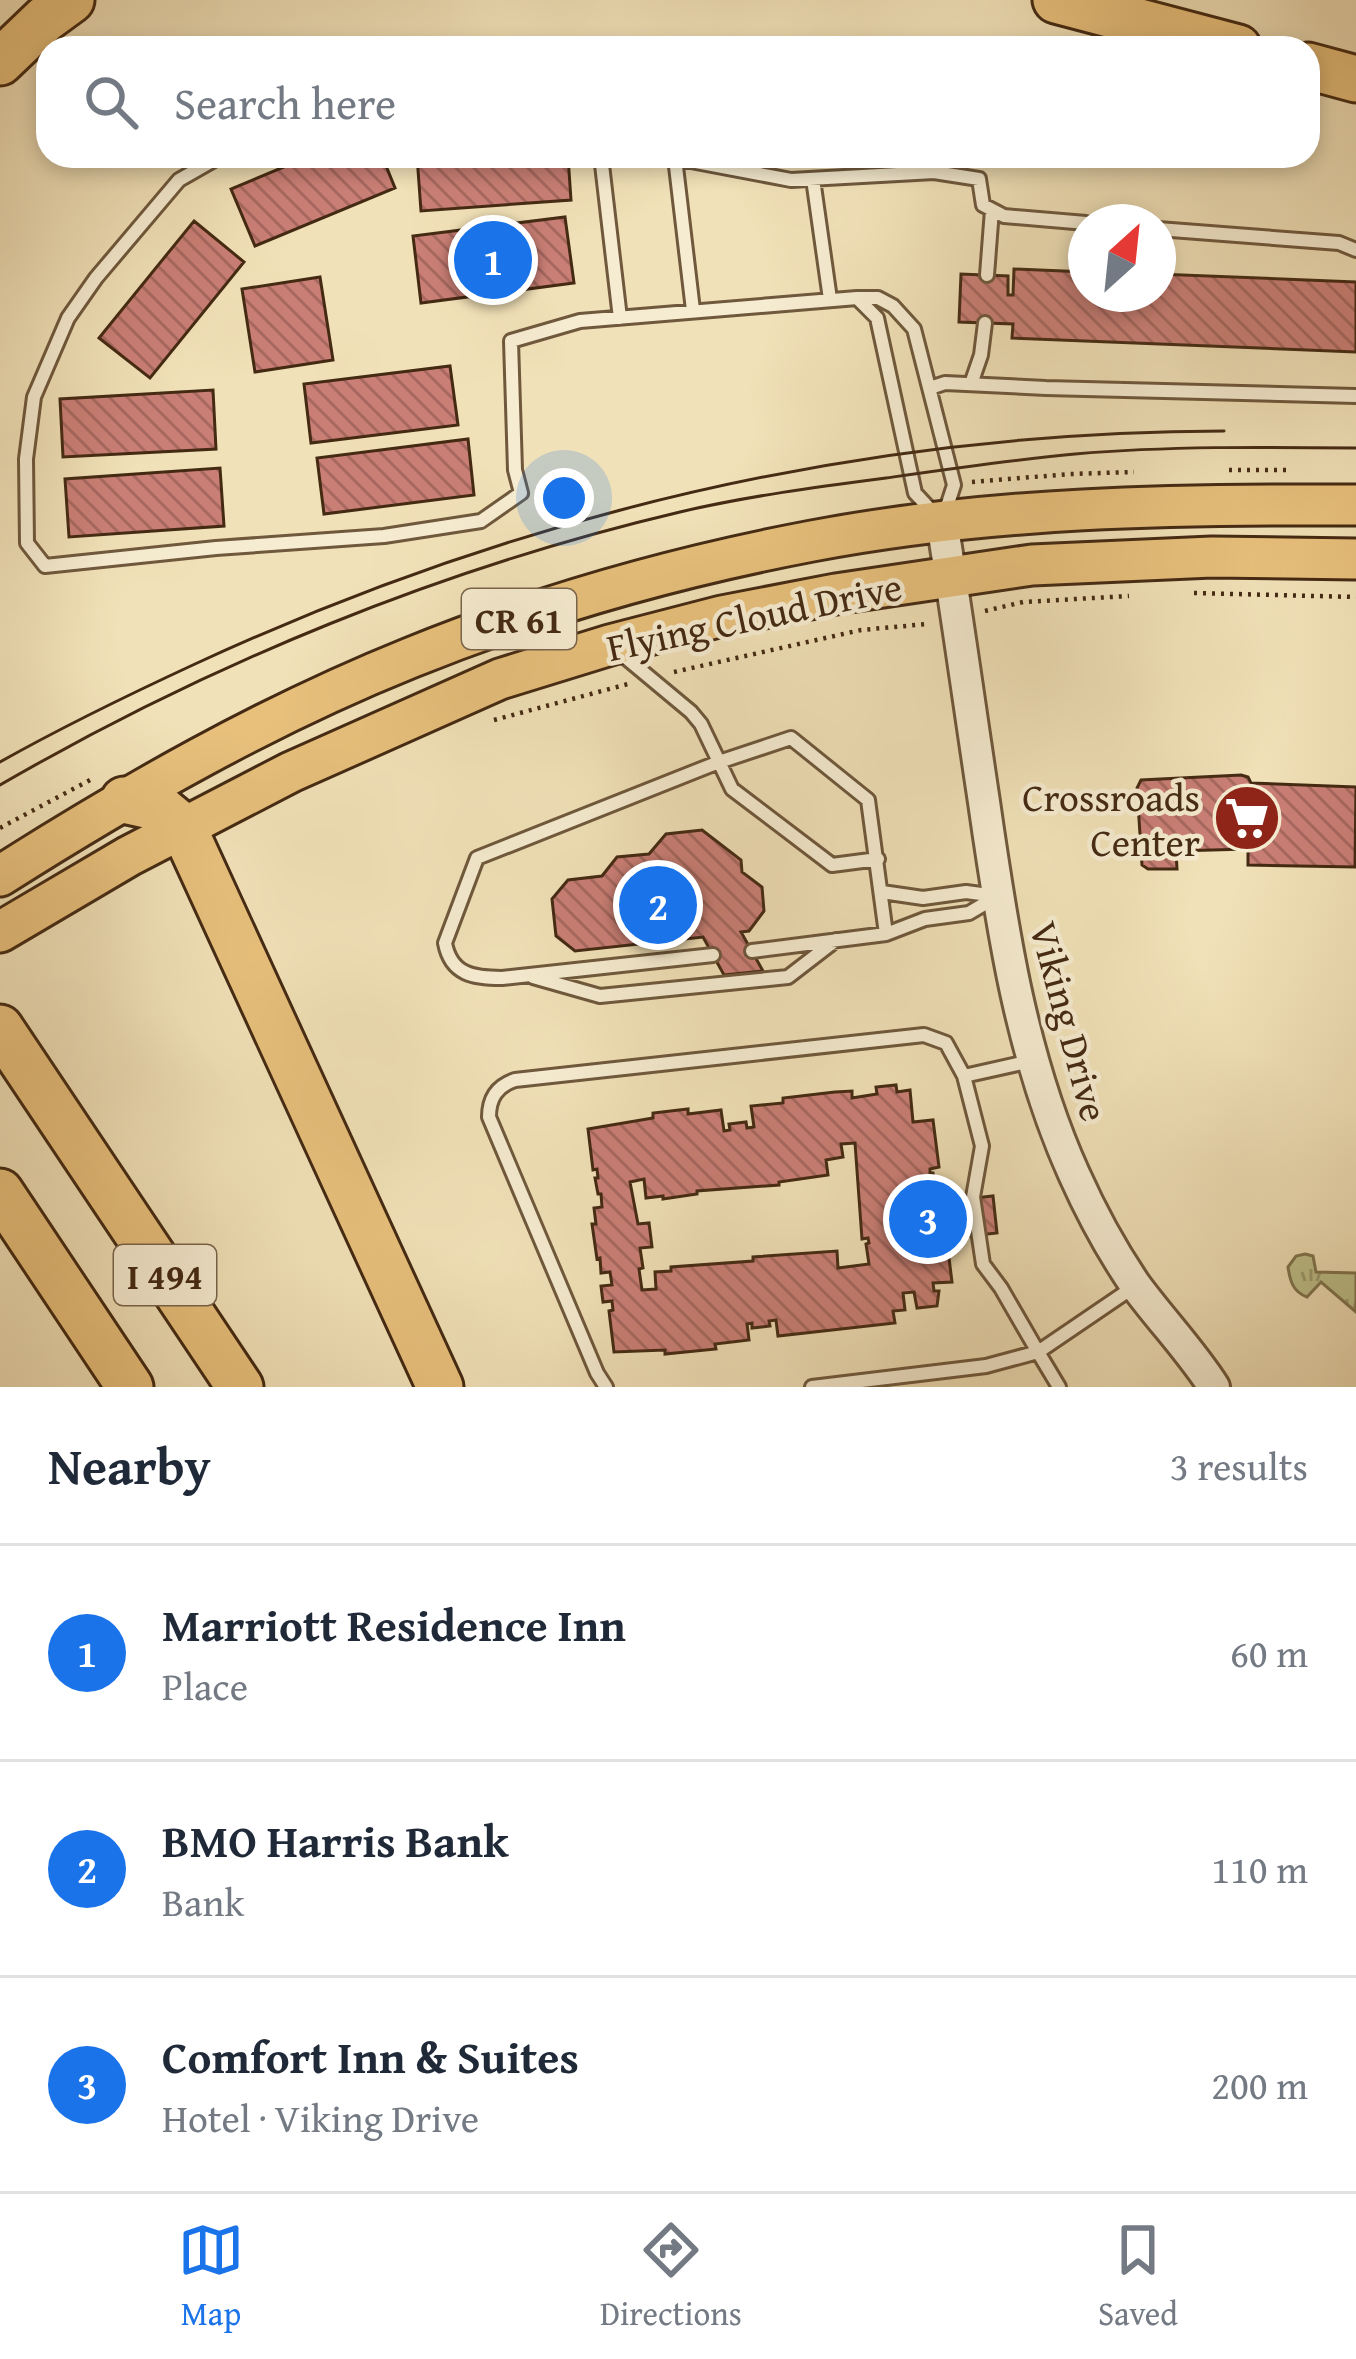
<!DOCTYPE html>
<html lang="en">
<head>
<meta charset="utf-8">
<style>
	body { margin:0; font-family:"Gentium Book Plus",serif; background:#f2f2f3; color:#1f2937 }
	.compass { position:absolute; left:1068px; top:204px; width:108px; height:108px; border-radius:50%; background:#fff; box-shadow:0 6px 18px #0003; rotate:27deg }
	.you { position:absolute; left:564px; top:498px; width:42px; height:42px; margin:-30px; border:9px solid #fff; border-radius:50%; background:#1a73e8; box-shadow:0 0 0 18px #1a73e833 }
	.badge { display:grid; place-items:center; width:78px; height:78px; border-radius:50%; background:#1a73e8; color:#fff; font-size:39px; font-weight:700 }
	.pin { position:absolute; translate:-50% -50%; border:6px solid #fff; box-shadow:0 3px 12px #0006 }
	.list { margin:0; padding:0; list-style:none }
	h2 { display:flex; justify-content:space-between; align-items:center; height:156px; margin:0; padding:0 48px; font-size:51px }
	h2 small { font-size:39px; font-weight:400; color:#747a83 }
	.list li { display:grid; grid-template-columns:78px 1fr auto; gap:36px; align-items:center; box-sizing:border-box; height:216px; padding:0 48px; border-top:3px solid #e0e1e3 }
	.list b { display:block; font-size:45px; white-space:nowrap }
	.list p { margin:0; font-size:39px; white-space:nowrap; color:#747a83 }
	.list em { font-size:39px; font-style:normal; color:#747a83 }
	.icon { flex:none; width:66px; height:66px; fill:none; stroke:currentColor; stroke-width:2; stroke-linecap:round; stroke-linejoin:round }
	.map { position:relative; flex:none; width:1356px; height:1387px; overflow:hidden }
	.search { position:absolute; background:#fff; box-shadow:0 6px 18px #0003; left:36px; right:36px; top:36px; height:132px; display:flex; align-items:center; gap:30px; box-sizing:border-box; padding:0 42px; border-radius:36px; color:#747a83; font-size:45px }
	.sheet { height:804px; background:#fff }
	nav { display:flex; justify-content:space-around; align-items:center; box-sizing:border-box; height:168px; border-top:3px solid #e0e1e3; background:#fff; font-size:33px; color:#747a83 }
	nav a { display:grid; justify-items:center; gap:6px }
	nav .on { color:#1a73e8 }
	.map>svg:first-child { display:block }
	.grass { fill:url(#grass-tufts); stroke:#817650; stroke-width:3 }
	.building { fill:url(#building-back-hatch); stroke:#442a13; stroke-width:3; fill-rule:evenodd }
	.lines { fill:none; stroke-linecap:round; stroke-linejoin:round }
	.service-casing { stroke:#6f583c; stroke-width:18 }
	.tertiary-casing { stroke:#6f583c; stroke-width:36 }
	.primary-casing { stroke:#442a13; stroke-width:45 }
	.motorway-casing { stroke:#442a13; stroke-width:51 }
	.path { stroke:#442a13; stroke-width:4.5; stroke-dasharray:3 6; stroke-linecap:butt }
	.service { stroke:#f6ecd1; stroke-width:12 }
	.tertiary { stroke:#f6ecd1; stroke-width:30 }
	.primary { stroke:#e8c07c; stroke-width:39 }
	.motorway { stroke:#e8c07c; stroke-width:45 }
	.tram { stroke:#442a13; stroke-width:3 }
	.labels { text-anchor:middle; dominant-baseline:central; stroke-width:9; stroke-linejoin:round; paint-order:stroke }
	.shield { fill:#f6ecd1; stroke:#79644c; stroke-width:3 }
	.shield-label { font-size:36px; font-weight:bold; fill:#442a13 }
	.street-label { font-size:39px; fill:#442a13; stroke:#f6ecd1 }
	.poi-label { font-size:39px; fill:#442a13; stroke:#f6ecd1; text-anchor:end }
</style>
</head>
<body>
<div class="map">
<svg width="1356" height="1387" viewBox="0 0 1356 1387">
	<defs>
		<pattern id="grass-tufts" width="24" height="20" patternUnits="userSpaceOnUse" patternTransform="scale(3)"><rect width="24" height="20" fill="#bec28c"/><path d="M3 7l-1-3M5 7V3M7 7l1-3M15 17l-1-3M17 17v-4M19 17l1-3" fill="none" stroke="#9c9e71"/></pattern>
		<pattern id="building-back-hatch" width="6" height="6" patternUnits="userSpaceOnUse" patternTransform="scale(3)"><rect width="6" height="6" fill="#ca7f76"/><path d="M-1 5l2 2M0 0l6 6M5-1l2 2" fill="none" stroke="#a66860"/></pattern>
	</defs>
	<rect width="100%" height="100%" fill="#f1e1b8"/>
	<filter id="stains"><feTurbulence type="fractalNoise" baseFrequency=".00167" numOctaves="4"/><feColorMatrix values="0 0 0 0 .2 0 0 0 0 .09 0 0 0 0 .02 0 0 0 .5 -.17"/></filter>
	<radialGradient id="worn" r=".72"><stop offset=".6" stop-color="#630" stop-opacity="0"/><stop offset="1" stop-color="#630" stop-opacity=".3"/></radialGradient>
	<path class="grass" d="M1305,1254l8,2 3,16 40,1v39l-35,-30 -14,15c-14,-5 -17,-16 -19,-30l8,-11z"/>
	<path class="building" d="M310,156h72l13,32 -140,58 -24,-57z
		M417,156h151l3,44 -150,11z
		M565,217l9,66 -153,20 -8,-67z
		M194,221l50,41 -94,116 -51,-40z
		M1014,269l72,3v22h72v-20l198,8v70l-344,-14 1,-14 -54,-2 2,-48 47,2v19h5z
		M320,277l13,83 -78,12 -13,-83z
		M450,366l8,59 -147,18 -7,-59z
		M213,390l3,59 -153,8 -3,-58z
		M468,439l6,56 -150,19 -7,-56z
		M220,468l4,58 -155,11 -4,-58z
		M1241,775l7,2 3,6 105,4 -1,80 -107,-2v-16l-72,2 1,18h-29l-6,-4 -5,-77 4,-8z
		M702,830l39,30 1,12 20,15 2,24 -15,20 -8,1 22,39 -39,4 -21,-38 -128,14 -19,-15 -4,-37 16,-19 34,-4 15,-19 32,-3 17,-20z
		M896,1085l1,7 13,-2 3,32 20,-2 6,47 -9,2v4h3l5,43 20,-2 -2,-14 37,-4 4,37 -37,4v-9l-23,3v4l9,-1 6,48 -19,1 1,8h5l-2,15 -20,2 -3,-16 -11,1 2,17 -12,1 2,12 -117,13 -2,-16 -7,1 1,5 -18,2v-5l-5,1 2,16 -34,4 1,5 -51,5v-4l-51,2 -5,-41 4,-1 -1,-9 -9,1 -2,-16 11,-1 -2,-13 -9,1 -1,-15 -3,1 -5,-35h4l-2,-16 8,-1 -1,-13h-3l-3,-16h3l-1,-9 -4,1 -5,-41 65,-11v-5l35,-4v5l33,-4 3,21 6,-1 -1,-6 17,-2 1,6 7,-1 -3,-21 32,-3v-5l52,-6 17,-1v7l25,-4 -1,-7zM855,1143l7,96 6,-1 1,5 -3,1 3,20 -31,4 -1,-17 -84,6v4l-82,6v4l-16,1 1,17 -14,1 -3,-21 4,-1 -3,-20 12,-1 -3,-24 -11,1 -8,-42 14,-3 2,19 17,-2v3l34,-5v-3l82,-6v-3l49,-7 -2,-15 17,-3 -2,-13z"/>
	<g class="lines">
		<defs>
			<path id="service" d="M221,156l-42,24 -83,98 -28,40 -34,79 -8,62 1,84 18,23 171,-18 168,-12 97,-15 40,-28 -6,-23 -4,-129 69,-20 277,-23h21l15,8 21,23 40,156 -12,37 -27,-29 -38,-175 -20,-20
				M601,156l19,162
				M813,179l17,120
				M1158,229l181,14 17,7
				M987,275l5,-65
				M693,310l-18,-152 116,22 143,-8 45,7 4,26 21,11 82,7
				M971,384l10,-29 4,-32
				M930,388l15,-5 101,5 310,8
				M619,652l72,60 10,12 31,65 100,76 46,-6
				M882,892l41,6 43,-6 30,4
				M752,951l134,-17 39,-15 44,-6 27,-16
				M713,955l-211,23c-28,0 -51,-3 -57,-35l32,-85 242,-96 72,-24 77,62 18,134
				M533,977l67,19 188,-19 48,-37
				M606,1387l-9,-14 -108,-256c0,-19 8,-31 26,-37l409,-45 22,8 18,33 67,-15
				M812,1387l174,-21 52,-14 -37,-64 -18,-24 -10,-67 9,-51 -18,-70
				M1059,1387l-21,-35 97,-66"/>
			<path id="tertiary" d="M942,522c15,93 28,187 42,280 18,126 37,255 90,372 17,38 38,77 62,112 25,34 55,65 78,101"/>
			<path id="primary" d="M0,876c131,-83 266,-160 410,-218 128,-52 265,-91 402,-117 179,-34 362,-37 544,-36
				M0,932l129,-76 162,-84 209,-93 110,-34 112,-29 114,-22 196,-29 180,-8 144,2"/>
			<path id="motorway" d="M1056,0l182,48
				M0,62l45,-43 26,-19
				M1308,66l48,13
				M124,800l36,8 23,19 257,560
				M0,1028l240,359
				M0,1192l130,195"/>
		</defs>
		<use href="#service" class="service-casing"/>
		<use href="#tertiary" class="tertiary-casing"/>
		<use href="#primary" class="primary-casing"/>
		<use href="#motorway" class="motorway-casing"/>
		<path class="path" d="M1229,470h61
			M972,482l98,-8 64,-2
			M1194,593l162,4
			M985,611l38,-9 106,-6
			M674,672l187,-42 66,-6
			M494,720l134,-36
			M0,828l90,-48"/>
		<use href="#service" class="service"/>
		<use href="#tertiary" class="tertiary"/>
		<use href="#primary" class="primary"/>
		<use href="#motorway" class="motorway"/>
		<path class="tram" d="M0,762c64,-36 128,-67 195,-98 326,-151 669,-232 1029,-233
			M0,785c211,-122 442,-217 680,-273 68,-16 137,-25 206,-34 63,-9 125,-18 189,-24 93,-8 188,-7 281,-6"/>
	</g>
	<defs>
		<symbol id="supermarket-disc" viewBox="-11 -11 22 22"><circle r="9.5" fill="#8f2418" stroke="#f6ecd1"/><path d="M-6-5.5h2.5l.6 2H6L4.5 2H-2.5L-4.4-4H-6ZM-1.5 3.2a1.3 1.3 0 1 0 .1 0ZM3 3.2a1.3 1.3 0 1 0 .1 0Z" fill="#fff"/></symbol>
	</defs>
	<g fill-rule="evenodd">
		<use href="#supermarket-disc" x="1209" y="780" width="76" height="76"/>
	</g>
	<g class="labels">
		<g class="shield">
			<rect x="462" y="589" width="114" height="60" rx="9"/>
			<rect x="114" y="1245" width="102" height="60" rx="9"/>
		</g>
		<g class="shield-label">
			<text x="519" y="619">CR 61</text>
			<text x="165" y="1275">I 494</text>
		</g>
		<g class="street-label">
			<text transform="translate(754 616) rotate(-12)">Flying Cloud Drive</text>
			<text transform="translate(1070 1021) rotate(75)">Viking Drive</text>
		</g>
		<g class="poi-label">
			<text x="1200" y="796">Crossroads<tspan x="1200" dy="45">Center</tspan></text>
		</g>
	</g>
	<rect width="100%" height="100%" filter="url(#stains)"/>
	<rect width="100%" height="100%" fill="url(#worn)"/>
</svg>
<svg class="compass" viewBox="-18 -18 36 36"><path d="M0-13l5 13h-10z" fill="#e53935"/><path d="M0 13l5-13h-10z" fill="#747a83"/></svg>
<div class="you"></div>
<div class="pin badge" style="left:493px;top:260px">1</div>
<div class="pin badge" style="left:658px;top:905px">2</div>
<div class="pin badge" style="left:928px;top:1219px">3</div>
<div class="search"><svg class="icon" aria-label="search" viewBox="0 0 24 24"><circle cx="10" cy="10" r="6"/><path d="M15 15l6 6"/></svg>Search here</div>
</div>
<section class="sheet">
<h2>Nearby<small>3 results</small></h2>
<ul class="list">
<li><span class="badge">1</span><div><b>Marriott Residence Inn</b><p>Place</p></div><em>60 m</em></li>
<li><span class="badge">2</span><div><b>BMO Harris Bank</b><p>Bank</p></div><em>110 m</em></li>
<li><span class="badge">3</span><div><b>Comfort Inn &amp; Suites</b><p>Hotel · Viking Drive</p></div><em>200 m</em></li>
</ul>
</section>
<nav>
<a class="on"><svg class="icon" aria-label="map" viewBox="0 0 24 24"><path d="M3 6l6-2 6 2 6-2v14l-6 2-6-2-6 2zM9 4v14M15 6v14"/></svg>Map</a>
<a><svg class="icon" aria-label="directions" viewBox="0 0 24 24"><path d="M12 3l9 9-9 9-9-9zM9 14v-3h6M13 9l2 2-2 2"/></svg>Directions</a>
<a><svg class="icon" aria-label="saved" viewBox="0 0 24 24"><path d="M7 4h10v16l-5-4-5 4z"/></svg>Saved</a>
</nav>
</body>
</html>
